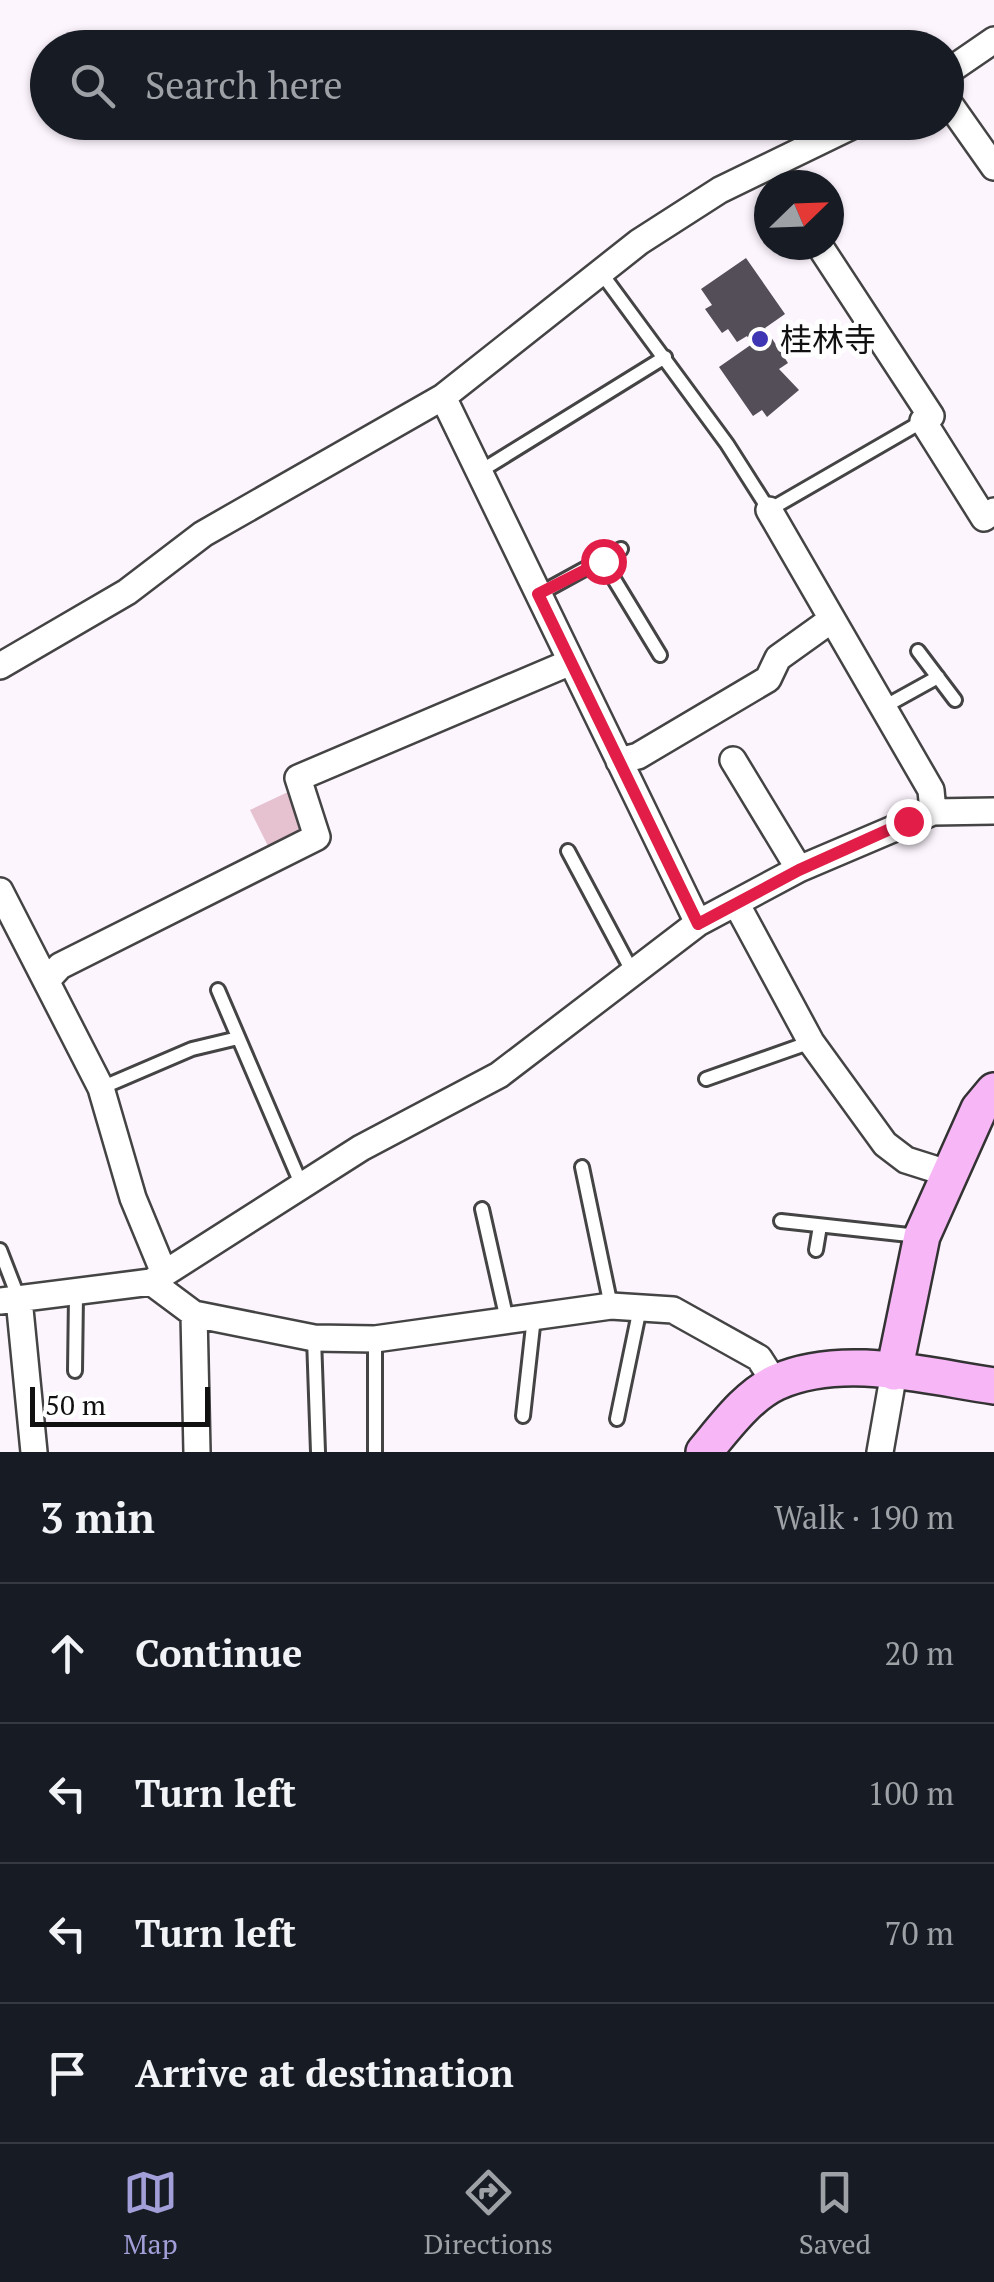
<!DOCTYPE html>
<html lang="en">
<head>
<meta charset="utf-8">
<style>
	body { margin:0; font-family:"PT Serif","Noto Sans JP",serif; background:#20242c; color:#f1f3f6 }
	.compass { position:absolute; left:754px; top:170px; width:90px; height:90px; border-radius:50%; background:#171b24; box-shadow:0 2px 8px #0004; rotate:67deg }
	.scale { position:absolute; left:30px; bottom:25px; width:180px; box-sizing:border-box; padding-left:10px; border:5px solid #111; border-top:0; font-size:28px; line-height:35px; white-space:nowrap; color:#111; -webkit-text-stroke:8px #fff; paint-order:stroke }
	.stop { position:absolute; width:30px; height:30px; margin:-22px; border:8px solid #e11d48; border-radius:50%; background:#fff }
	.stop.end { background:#e11d48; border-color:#fff; box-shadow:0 2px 10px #0008 }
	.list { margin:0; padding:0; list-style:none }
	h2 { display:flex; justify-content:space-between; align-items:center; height:130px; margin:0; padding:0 40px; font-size:42px }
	h2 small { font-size:32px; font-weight:400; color:#9ea1a6 }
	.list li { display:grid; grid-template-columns:65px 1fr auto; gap:30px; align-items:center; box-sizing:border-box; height:140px; padding:0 40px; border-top:2px solid #363941 }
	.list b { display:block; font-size:38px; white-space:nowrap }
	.list em { font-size:32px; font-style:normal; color:#9ea1a6 }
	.icon { flex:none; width:55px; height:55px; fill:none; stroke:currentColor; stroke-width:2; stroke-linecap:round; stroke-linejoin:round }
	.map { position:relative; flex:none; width:994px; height:1452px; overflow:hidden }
	.search { position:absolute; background:#171b24; box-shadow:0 2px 8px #0004; left:30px; right:30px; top:30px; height:110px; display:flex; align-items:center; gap:25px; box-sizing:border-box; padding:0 35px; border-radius:55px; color:#9ea1a6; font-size:38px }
	.sheet { height:690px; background:#171b24 }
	nav { display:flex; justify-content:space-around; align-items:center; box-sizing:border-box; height:140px; border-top:2px solid #363941; background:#171b24; font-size:28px; color:#9ea1a6 }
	nav a { display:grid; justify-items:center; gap:5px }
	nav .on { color:#a19ed8 }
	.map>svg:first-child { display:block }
	.green { fill:#e6c1d0 }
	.building { fill:#534e58 }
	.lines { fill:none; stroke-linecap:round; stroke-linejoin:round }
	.lane-casing { stroke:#444; stroke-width:18 }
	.street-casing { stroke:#444; stroke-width:30 }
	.secondary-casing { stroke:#333; stroke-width:40 }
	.lane { stroke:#fff; stroke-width:12 }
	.street { stroke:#fff; stroke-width:25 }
	.secondary { stroke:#f7b7f6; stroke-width:35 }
	.route { stroke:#e11d48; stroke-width:12 }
	.poi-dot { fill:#3f36b4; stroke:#fff; stroke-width:4 }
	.labels { text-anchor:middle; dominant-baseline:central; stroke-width:10; stroke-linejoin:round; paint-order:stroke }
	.poi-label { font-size:32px; fill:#111; stroke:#fff; text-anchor:start }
</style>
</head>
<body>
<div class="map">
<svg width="994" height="1452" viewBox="0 0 994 1452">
	<rect width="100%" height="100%" fill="#fdf5fe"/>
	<path class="green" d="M288,792l10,4 9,32 -36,24 -21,-42z"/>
	<path class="building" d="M746,258l39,56 -20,14 23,35 -9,6 20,21 -32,27 -5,-7 -9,6 -34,-49 33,-23 -5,-8 -10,6 -9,-13 -6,4 -17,-24 7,-4 -11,-16z"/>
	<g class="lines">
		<defs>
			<path id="lane" d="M602,274l125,170 42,66 154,-89
				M479,472l186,-115
				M603,561l57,94
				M539,594l82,-45
				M918,651l37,49
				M882,708l56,-31
				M568,851l64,120
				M218,990l84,196
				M706,1079l105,-37
				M101,1088l91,-39 46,-11
				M582,1167l29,139
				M482,1209l25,111
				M781,1221l137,15
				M0,1250l19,49
				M816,1250l4,-24
				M314,1338l4,114
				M375,1339v112
				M75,1371l1,-76
				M523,1416l11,-99
				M617,1419l23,-111"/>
			<path id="street" d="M946,73l48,-33
				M946,99l48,68
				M819,245l112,171 -8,5 61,97 10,-7
				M443,397l255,526
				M769,510l162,280 2,22
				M0,666l127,-74 76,-58 240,-137 196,-155 81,-52 140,-68
				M733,760l66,109
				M619,761l19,-5 130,-77 10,-21 53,-38
				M0,891l101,197 32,110 31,75
				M736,903l75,139 74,102 21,16 41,13
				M48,979l12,-13 257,-129 -19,-59 273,-116
				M151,1282l43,32 120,24 61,1 236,-33 62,4 86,48 16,25
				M19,1299l15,153
				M0,1301l151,-19 210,-134 138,-73 199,-152 101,-54 134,-57 61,-1
				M194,1314l3,138
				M880,1452l14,-80"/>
			<path id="secondary" d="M894,1372l28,-136 57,-127 15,-18
				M704,1452c21,-25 43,-56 73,-70 66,-29 149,-6 217,4"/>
		</defs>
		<use href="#lane" class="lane-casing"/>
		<use href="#street" class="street-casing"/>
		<use href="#secondary" class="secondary-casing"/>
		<use href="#lane" class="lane"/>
		<use href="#street" class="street"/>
		<use href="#secondary" class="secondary"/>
	</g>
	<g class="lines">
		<path class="route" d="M603,561l-65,33 160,330 101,-54 109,-49"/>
	</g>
	<circle class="poi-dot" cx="760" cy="339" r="10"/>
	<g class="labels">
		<g class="poi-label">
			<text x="780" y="339">桂林寺</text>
		</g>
	</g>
</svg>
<svg class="compass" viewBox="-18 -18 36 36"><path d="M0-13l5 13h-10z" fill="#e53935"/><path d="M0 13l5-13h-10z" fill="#9ea1a6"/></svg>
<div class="scale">50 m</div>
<div class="stop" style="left:603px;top:561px"></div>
<div class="stop end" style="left:908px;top:821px"></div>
<div class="search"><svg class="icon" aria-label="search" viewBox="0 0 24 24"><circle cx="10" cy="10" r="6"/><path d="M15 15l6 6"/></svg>Search here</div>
</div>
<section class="sheet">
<h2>3 min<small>Walk · 190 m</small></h2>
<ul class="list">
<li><svg class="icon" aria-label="ahead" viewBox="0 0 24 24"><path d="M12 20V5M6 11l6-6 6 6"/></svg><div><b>Continue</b></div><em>20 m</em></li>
<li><svg class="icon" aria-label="left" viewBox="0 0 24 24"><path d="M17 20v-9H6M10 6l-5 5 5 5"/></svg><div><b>Turn left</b></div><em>100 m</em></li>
<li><svg class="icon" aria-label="left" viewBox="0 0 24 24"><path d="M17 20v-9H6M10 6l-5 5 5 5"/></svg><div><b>Turn left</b></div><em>70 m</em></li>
<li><svg class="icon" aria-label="arrive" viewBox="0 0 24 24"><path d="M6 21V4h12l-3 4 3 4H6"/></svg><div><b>Arrive at destination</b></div></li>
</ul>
</section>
<nav>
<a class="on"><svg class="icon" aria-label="map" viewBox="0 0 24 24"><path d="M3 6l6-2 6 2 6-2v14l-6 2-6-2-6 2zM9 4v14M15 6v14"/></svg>Map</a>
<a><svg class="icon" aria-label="directions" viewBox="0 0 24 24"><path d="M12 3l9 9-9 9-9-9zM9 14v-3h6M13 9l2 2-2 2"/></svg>Directions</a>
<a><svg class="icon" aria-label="saved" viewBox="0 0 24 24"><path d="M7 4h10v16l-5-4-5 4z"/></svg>Saved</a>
</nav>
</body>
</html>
